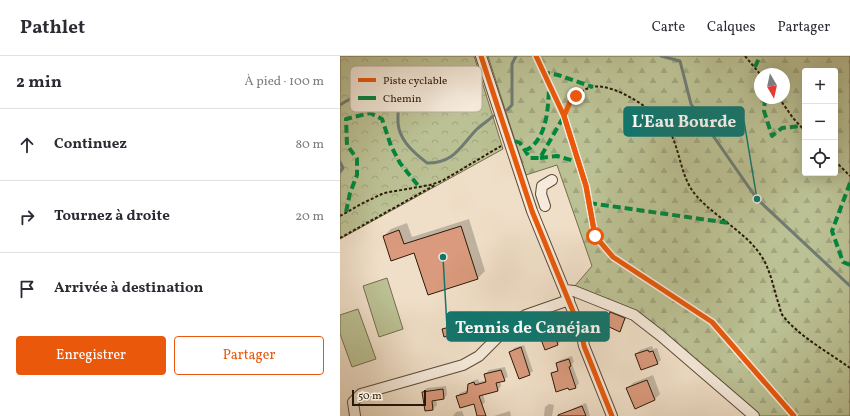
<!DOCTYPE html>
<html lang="fr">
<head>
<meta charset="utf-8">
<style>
	body { margin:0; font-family:Vollkorn,serif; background:#f7f7f7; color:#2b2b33 }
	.controls { position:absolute; right:12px; top:12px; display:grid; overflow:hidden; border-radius:4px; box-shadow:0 4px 16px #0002 }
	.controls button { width:36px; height:36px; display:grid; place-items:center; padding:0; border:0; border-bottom:1px solid #e1e1e2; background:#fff; color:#2b2b33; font:20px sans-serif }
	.compass { position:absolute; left:414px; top:12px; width:36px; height:36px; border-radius:50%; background:#fff; box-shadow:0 4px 16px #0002; rotate:171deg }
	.scale { position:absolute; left:12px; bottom:10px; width:74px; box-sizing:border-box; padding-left:4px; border:2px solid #2c1a08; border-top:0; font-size:11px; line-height:14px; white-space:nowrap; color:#2c1a08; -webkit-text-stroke:3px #f5eadb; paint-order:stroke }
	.stop { position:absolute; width:12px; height:12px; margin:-9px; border:3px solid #ea580c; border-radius:50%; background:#fff }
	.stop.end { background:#ea580c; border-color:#fff; box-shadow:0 1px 4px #0008 }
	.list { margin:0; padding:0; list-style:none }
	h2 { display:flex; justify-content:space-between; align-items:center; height:52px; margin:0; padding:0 16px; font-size:17px }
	h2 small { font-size:13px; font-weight:400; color:#7c7c81 }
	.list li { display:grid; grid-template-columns:26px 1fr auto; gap:12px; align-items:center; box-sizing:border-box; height:72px; padding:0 16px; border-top:1px solid #e1e1e2 }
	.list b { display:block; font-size:15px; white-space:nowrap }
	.list em { font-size:13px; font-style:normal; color:#7c7c81 }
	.actions { display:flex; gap:8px; padding:12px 16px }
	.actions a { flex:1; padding:9px 0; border:1px solid #ea580c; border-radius:4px; text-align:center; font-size:14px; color:#ea580c }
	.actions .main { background:#ea580c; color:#fff }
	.icon { flex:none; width:22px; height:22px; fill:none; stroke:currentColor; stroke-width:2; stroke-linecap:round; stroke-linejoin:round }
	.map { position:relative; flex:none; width:510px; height:360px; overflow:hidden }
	header { display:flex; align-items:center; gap:24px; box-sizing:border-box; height:56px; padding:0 20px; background:#fff; border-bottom:1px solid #e1e1e2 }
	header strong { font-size:19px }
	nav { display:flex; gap:22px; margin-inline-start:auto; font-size:14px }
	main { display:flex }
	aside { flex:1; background:#fff }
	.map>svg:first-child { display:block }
	.grass { fill:#bbc194; stroke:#746e4e }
	.forest { fill:url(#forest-firs); stroke:#746e4e; fill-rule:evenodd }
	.park { fill:url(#park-crowns); stroke:#746e4e }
	.shadow { fill:#0003 }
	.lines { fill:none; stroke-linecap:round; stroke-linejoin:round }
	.stream { stroke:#6f7b73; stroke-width:3 }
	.building { fill:#da9a7d; stroke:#2c1a08 }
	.minor-casing { stroke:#5d4b38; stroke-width:12 }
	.path { stroke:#2c1a08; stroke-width:2; stroke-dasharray:3 2; stroke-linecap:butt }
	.minor { stroke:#f5eadb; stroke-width:10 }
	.quiet { stroke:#00873e; stroke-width:4; stroke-dasharray:8 4; stroke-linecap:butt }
	.cycleway-casing { stroke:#f5eadb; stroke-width:8 }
	.cycleway { stroke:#e8590c; stroke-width:5 }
	.route { stroke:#ea580c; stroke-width:5 }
	.key { fill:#f5eadb; stroke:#b9ac9c; stroke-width:1 }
	.key-label { font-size:11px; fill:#2c1a08 }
	.leader { fill:none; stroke:#0f766e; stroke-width:1.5 }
	.callout-dot { fill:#0f766e; stroke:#f5eadb; stroke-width:1.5 }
	.callout { fill:#0f766e; stroke:#0f766e; stroke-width:1.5 }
	.callout-label { font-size:17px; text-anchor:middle; font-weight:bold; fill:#fff }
</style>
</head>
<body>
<header>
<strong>Pathlet</strong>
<nav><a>Carte</a><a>Calques</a><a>Partager</a></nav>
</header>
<main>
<aside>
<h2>2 min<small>À pied · 100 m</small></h2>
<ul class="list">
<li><svg class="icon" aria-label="ahead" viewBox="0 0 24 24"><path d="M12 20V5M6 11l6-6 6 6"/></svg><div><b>Continuez</b></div><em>80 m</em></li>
<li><svg class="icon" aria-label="right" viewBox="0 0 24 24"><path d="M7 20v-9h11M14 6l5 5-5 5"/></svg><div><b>Tournez à droite</b></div><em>20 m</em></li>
<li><svg class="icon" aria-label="arrive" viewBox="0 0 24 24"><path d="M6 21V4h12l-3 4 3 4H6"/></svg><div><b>Arrivée à destination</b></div></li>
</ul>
<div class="actions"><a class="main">Enregistrer</a><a>Partager</a></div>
</aside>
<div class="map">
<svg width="510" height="360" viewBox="0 0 510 360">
	<defs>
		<pattern id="forest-firs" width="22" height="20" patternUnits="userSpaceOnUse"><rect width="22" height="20" fill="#bbc194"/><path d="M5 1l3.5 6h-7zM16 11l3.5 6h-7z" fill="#a1a57e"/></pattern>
		<pattern id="park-crowns" width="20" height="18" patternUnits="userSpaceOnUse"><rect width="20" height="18" fill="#bbc194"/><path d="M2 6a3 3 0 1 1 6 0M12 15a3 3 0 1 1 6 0" fill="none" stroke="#a1a57e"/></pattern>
	</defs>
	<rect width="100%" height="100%" fill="#f0dfc8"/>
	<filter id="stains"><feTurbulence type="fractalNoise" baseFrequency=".005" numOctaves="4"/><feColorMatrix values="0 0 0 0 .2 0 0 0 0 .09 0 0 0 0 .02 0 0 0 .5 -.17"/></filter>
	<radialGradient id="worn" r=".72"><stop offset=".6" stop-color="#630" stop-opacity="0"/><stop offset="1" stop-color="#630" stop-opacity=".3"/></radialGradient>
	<path class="grass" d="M47,222l16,51 -24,8 -16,-51z
		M18,253l18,50 -24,8 -12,-33v-19z"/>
	<path class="forest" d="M148,0h362v360h-96l-93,-80 -87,-49 18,-21 -35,-101 -31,10zM465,15h30v102h-30zM420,18h24v24h-24z"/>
	<path class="park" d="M0,0h134l29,93 -163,90z"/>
	<path class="shadow" d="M129,163l16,52 -7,7 -49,16 -15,-43 -30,-15 7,-7 16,-6 5,14z
		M274,254l14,5 -9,15 -8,-17z
		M211,266l4,11 3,-1 4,8 -4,4 -13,4 -7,-19 4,-3z
		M111,270l2,6 -2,2 -8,-4z
		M184,289l9,26 -4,3 -18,-22 3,-4z
		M312,290l1,3 4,-1 4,12 -4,3 -21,-9 4,-4z
		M232,300l2,6 -2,2 7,19 -3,4 -24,-13 7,-5 -2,-6 3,-3z
		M165,311l3,10 -8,4 1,5 -3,4 -15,4 2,8 -3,3 -25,-8 3,-4 8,-3 1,-6 4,-3 5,-2 1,3 8,-2 -2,-6 4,-4z
		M313,319l7,19 -5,5 -27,-11 5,-5z
		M106,330l1,9 -3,3 -8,2 1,5 -4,4 -10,-17 4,-4z
		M246,347l4,13h-18l-2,-5 4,-3z
		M209,348l5,1 -2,11h-8l1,-9z
		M122,355l2,5h-11l3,-4z
		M170,355l1,5h-17z"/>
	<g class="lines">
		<path class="stream" d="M321,0l19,5 11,43 66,95 93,87
			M0,49c11,-8 36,-17 50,-14 14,9 5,25 9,38 4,15 17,25 28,34 27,0 33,-16 49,-33 5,-5 12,-9 17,-14
			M167,54l5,-5v-41l4,-8
			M0,106l3,6 -3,4"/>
	</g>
	<path class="building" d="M121,170l17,53 -50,16 -14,-42 -23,8 -8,-25 16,-6 5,14z
		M270,256l15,6 -5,14 -15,-7z
		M208,269l3,11 4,-1 3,10 -13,5 -8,-21z
		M110,271l2,8 -8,2 -2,-8z
		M181,291l9,28 -11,4 -10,-27z
		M308,294l1,2 4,-1 5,13 -17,6 -6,-16z
		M229,303l2,7 -2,1 7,21 -7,2 -1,-2 -12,4 -5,-19 7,-2 -2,-8z
		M161,314l4,11 -9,2 2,8 -19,5 7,20h-9l-3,-12 -14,4 -4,-12 11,-3 1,-9 6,-2 1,3 11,-3 -2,-8z
		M307,324l8,20 -20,9 -9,-21z
		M103,333l1,10 -12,2 1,9 -8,1 -3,-19z
		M242,350l4,10h-28v-1z"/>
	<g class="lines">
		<defs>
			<path id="minor" d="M141,0l51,155 49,120 3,15 28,70
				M205,150l-4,-12 1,-8 10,-6
				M225,234l9,1 60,24 27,21 93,80
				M15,360l-2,-14 8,-8 102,-29 16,-9 32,-32 15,-9 43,-15"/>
		</defs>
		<use href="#minor" class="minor-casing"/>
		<path class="path" d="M405,0l15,18
			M439,42l14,20 12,13
			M224,60c6,-14 13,-25 28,-29 22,-5 66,25 77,43 10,18 11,39 21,57 15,25 52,41 70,67 10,14 13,32 18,48 2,4 2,10 5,14 17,21 45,36 67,52
			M495,105l15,15
			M0,160l21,-12 23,-11 46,-8 12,-4 59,-35
			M0,182l95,-53"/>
		<use href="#minor" class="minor"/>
		<path class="quiet" d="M415,11l5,-11
			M202,16l16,3 35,12
			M425,42l-1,13 8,25 10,-8 19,-2
			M175,85l5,2 10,15h10l24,-42
			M184,95c23,-9 24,-42 25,-63
			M200,102l17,-2 21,6
			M510,127l-18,48 11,31 7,3
			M249,147l140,20
			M6,156l4,-19 7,-18v-16l-10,-14 -1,-26 24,-6 12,6 9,27 9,17 20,25"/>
		<defs>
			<path id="cycleway" d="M141,0l51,155 49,120 3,15 28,70
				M196,0l28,60 22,70 9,50 18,21 99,65 82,94"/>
		</defs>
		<use href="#cycleway" class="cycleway-casing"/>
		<use href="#cycleway" class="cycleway"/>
	</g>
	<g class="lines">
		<path class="route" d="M236,40l-6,6 -6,14 22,70 9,50"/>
	</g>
	<rect x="10" y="10" width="132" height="46" rx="6" class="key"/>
	<rect x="18" y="22" width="18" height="4" fill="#e8590c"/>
	<rect x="18" y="40" width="18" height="4" fill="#00873e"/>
	<g class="key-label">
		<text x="43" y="28">Piste cyclable</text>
		<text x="43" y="46">Chemin</text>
	</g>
	<path class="leader" d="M417 143L404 65M103 201L107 271"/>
	<g class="callout-dot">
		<circle cx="417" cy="143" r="4"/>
		<circle cx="103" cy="201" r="4"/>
	</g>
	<g class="callout">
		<rect x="284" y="51" width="120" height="29" rx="4"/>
		<rect x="107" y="256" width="162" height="29" rx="4"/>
	</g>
	<g class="callout-label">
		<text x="344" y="71">L'Eau Bourde</text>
		<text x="188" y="277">Tennis de Canéjan</text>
	</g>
	<rect width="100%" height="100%" filter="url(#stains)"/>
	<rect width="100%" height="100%" fill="url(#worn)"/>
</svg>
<div class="controls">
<button>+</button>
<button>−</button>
<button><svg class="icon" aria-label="locate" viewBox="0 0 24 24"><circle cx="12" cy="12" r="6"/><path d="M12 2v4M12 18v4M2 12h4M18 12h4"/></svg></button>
</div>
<svg class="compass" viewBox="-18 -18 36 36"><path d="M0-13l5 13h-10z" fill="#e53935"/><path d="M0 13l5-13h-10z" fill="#7c7c81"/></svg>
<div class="scale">50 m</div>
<div class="stop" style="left:255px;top:180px"></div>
<div class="stop end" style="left:236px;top:40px"></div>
</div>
</main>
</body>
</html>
